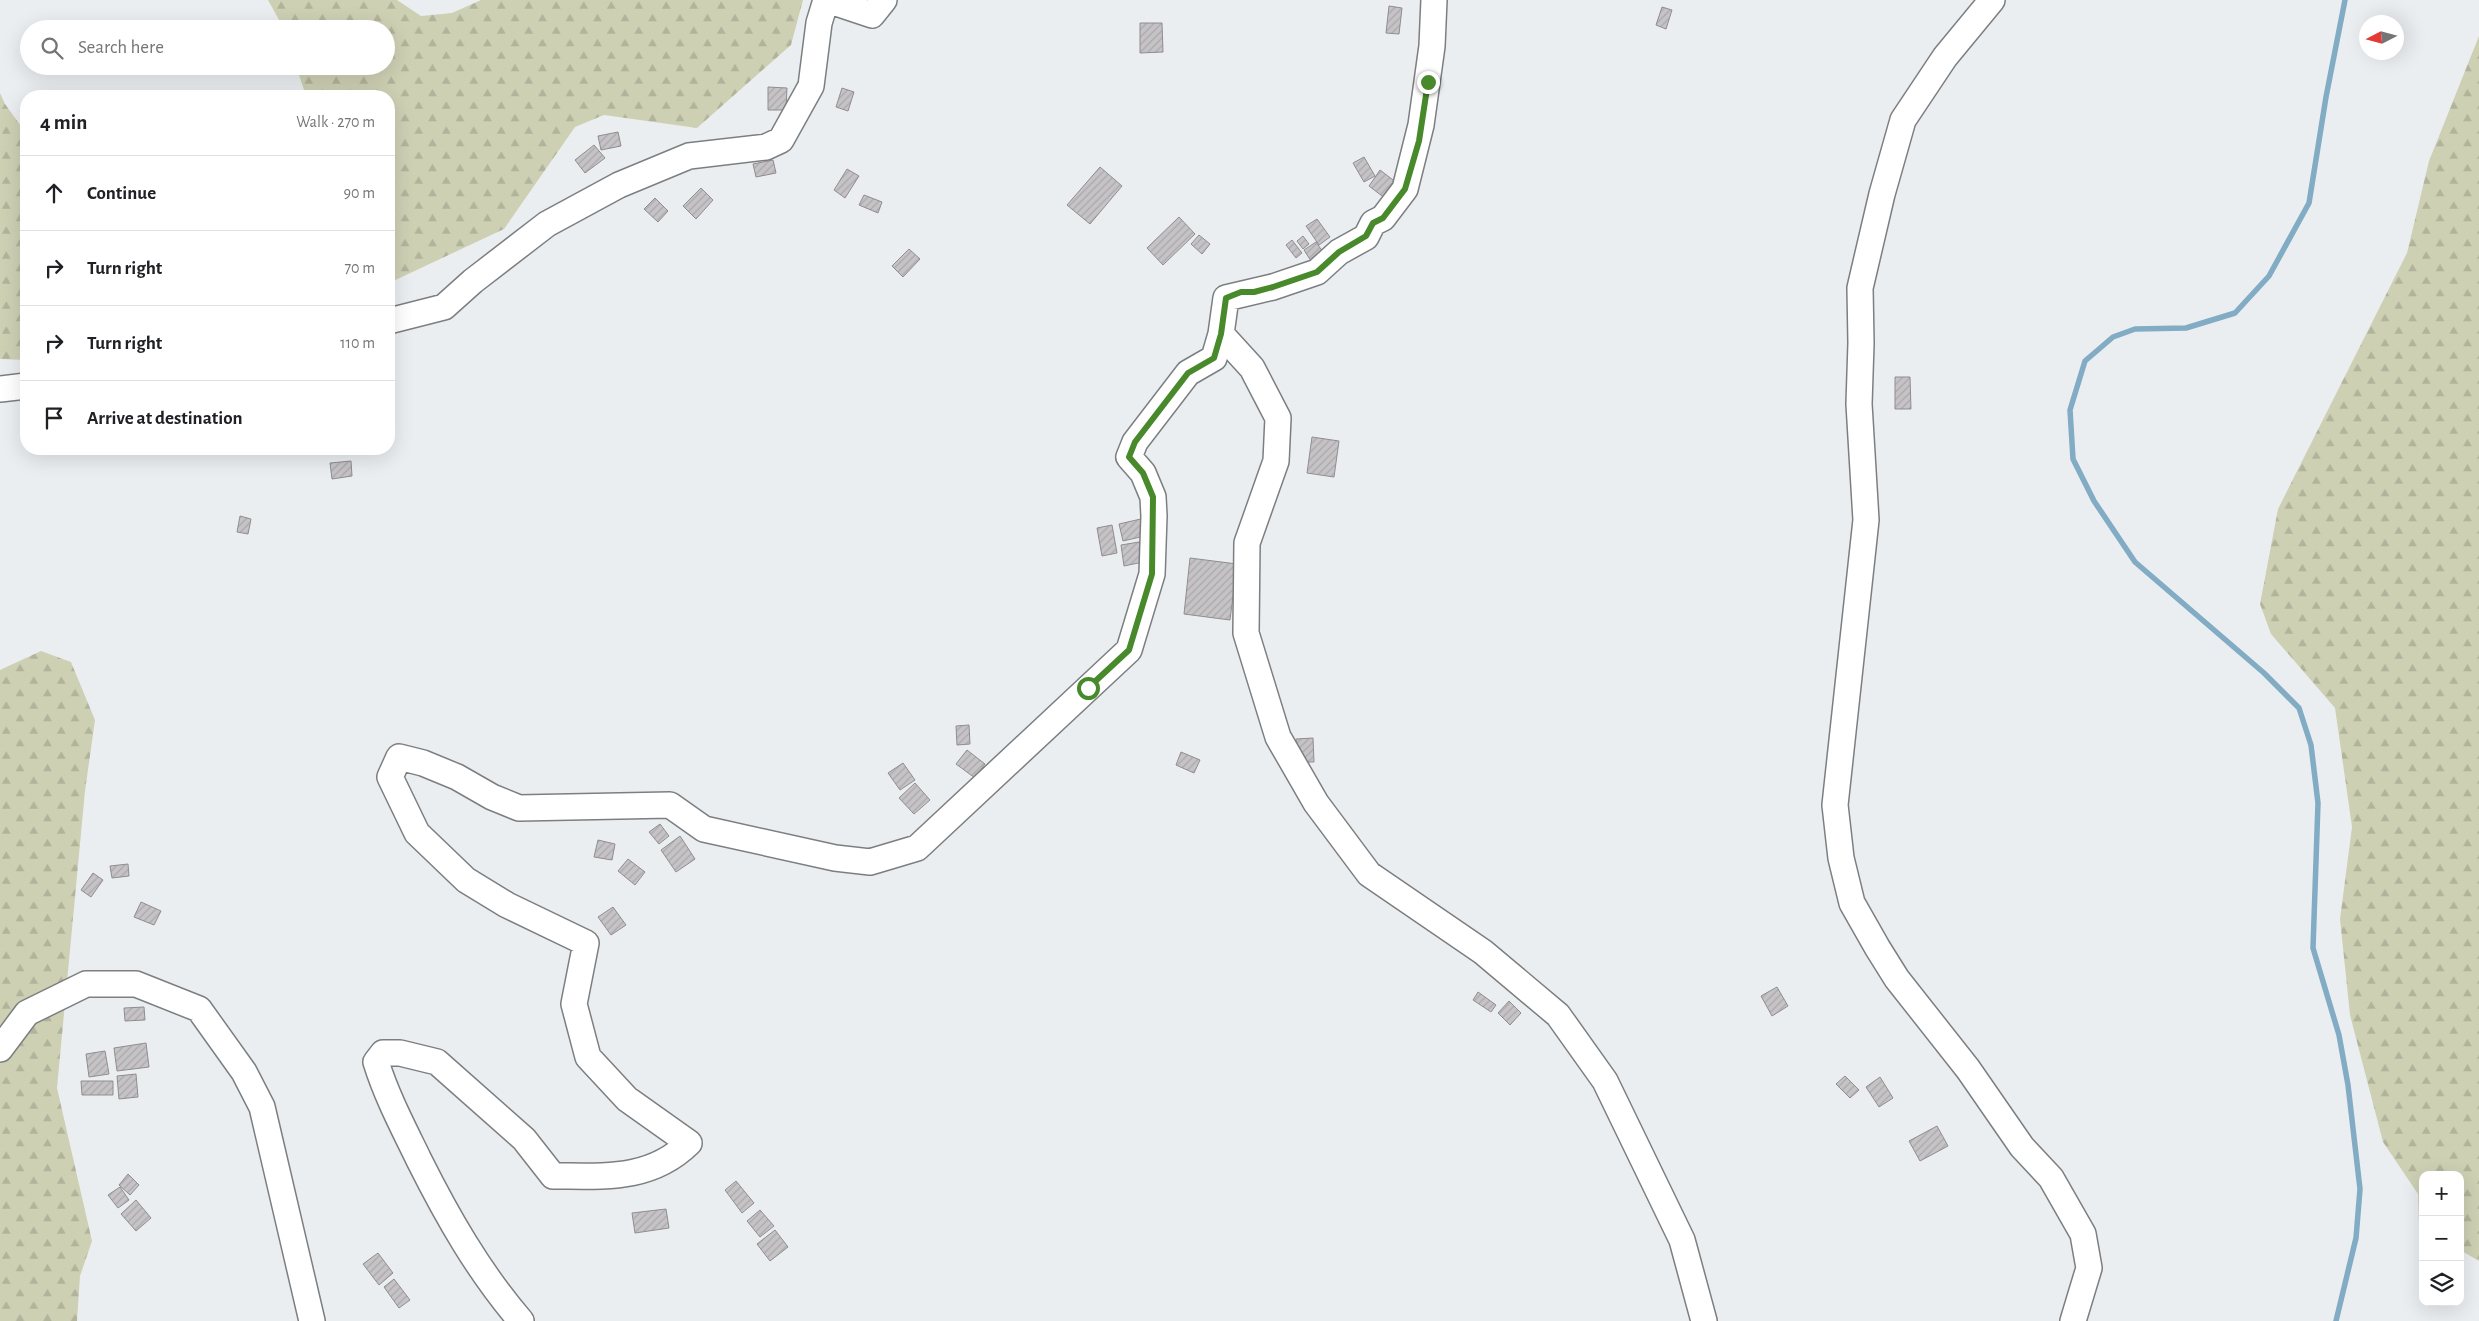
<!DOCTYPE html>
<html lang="en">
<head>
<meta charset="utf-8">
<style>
	body { margin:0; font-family:"Alegreya Sans",sans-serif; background:#f6f6f6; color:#202124 }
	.controls { position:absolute; right:15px; bottom:15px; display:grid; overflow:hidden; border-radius:10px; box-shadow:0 5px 20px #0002 }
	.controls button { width:45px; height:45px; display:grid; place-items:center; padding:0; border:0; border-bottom:1px solid #e0e0e0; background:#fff; color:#202124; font:25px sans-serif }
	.compass { position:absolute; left:2359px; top:15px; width:45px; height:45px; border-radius:50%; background:#fff; box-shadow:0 5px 20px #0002; rotate:264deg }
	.stop { position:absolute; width:15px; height:15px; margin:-11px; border:4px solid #48892b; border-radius:50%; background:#fff }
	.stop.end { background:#48892b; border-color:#fff; box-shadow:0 1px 5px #0008 }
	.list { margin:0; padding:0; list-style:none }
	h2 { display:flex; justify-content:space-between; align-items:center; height:65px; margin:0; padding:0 20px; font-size:21px }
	h2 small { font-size:16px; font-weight:400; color:#757577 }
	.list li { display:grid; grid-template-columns:32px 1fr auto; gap:15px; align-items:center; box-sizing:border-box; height:75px; padding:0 20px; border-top:1px solid #e0e0e0 }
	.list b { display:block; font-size:19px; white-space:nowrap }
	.list em { font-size:16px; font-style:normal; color:#757577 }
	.icon { flex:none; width:28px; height:28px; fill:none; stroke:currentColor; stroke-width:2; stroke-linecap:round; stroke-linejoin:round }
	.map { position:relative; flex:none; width:2479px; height:1321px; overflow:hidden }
	.search { position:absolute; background:#fff; box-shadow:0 5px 20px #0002; left:20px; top:20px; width:375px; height:55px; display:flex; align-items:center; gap:12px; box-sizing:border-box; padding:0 18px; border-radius:28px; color:#757577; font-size:19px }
	.panel { position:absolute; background:#fff; box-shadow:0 5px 20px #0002; left:20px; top:90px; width:375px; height:365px; border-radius:20px }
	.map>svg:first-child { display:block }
	.forest { fill:url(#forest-firs) }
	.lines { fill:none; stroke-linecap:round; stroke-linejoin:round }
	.stream { stroke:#82abc4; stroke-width:5.5 }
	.building { fill:url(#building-hatch); stroke:#908d90 }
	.minor-casing { stroke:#7c7f81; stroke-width:28 }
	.minor { stroke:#fff; stroke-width:25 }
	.route { stroke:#48892b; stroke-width:6 }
</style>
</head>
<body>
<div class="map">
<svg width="2479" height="1321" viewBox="0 0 2479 1321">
	<defs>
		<pattern id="forest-firs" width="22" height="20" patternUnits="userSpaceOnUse" patternTransform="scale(1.25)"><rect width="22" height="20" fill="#ced0b4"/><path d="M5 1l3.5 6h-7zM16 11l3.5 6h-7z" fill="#b1b39b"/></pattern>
		<pattern id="building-hatch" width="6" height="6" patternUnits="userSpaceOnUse" patternTransform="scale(1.25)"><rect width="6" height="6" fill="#c6c3c6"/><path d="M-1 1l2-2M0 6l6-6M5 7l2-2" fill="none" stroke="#aaa8aa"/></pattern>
	</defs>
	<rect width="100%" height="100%" fill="#ebeef1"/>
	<path class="forest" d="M268,0h129l24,16 31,-3 29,-13h322l-12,45 -94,83 -93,-13 -29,12 -71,102 -115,54v-187h-83l-10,-30h90v-37h-102z
		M2479,36v1225l-19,-11v-75h-37v51l-4,-2 -1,-30 -35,-52 -33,-127 -10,-96 12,-92 -17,-119 -64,-74 -11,-30 18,-95 129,-256 22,-92z
		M0,93l5,11 21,29v227l-26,-1z
		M41,651l30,11 24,58 -10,71 -28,297 35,153 -12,35 -3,45h-77v-651z"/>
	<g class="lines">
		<path class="stream" d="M2336,1321l20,-83 4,-49 -12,-104 -9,-50 -26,-87 5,-145 -7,-58 -12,-37 -35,-35 -129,-111 -41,-61 -21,-42 -3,-49 15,-49 28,-24 22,-8 51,-1 49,-15 34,-37 40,-73 17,-106 19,-97"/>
	</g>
	<path class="building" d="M1389,6l13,2 -3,26 -13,-1z
		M1662,7l10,3 -6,19 -10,-4z
		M1140,23h22l1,29 -23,1z
		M768,87l19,1 -1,22h-18z
		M842,88l12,4 -6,19 -12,-4z
		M618,132l3,14 -20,4 -3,-14z
		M594,145l11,13 -20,15 -10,-13z
		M1364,157l11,19 -11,6 -11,-19z
		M773,160l3,13 -20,4 -3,-13z
		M1100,167l22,19 -32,38 -23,-19z
		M847,169l12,7 -14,22 -11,-8z
		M1380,170l17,13 -11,16 -17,-13z
		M701,188l12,12 -17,19 -13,-13z
		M864,195l18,7 -4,11 -19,-8z
		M655,198l13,13 -10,11 -14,-13z
		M1179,217l16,17 -32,31 -16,-17z
		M1317,219l13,18 -11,8 -13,-19z
		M1199,235l11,9 -8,10 -11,-10z
		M1303,236l6,8 -6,5 -6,-8z
		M1292,240l10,13 -6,5 -10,-13z
		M1316,242l7,10 -12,9 -7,-11z
		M909,249l11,10 -17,18 -11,-11z
		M1895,377h15l1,32h-16z
		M1312,437l27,4 -5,36 -27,-4z
		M351,461l1,15 -20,3 -2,-16z
		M240,516l11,3 -3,15 -11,-2z
		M1145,518l4,17 -26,6 -4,-17z
		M1112,525l5,28 -15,3 -5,-28z
		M1139,542l4,20 -19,4 -3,-21z
		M1190,558l47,6 -7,56 -46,-6z
		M969,725l1,19 -13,1 -1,-19z
		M1313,738l1,24h-16l-2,-23z
		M967,750l18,14 -10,14 -19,-14z
		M1181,752l19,8 -6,13 -18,-8z
		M903,763l12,17 -15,10 -12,-17z
		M915,783l15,17 -16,14 -15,-16z
		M660,824l9,12 -10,8 -10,-12z
		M680,836l15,23 -19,13 -15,-22z
		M598,840l17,4 -3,16 -18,-3z
		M628,859l17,13 -10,13 -17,-14z
		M128,864l1,12 -17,2 -2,-12z
		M93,873l10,7 -12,17 -10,-7z
		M141,902l20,9 -7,14 -20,-8z
		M613,907l13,18 -15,10 -13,-18z
		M1777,987l11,19 -16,10 -11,-20z
		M1478,992l18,13 -5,7 -18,-12z
		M1509,1001l12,12 -11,12 -12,-12z
		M144,1007l1,13 -20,1 -1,-13z
		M146,1043l3,24 -32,4 -3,-23z
		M105,1051l4,23 -20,3 -3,-23z
		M136,1074l2,23 -19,2 -2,-23z
		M1845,1076l14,14 -9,8 -14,-14z
		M1880,1077l13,21 -14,9 -13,-20z
		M81,1081h32v14h-31z
		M1937,1126l11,20 -28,15 -11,-20z
		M128,1174l11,11 -9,10 -11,-10z
		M736,1181l18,22 -12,10 -17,-23z
		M120,1187l9,13 -11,8 -10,-13z
		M136,1200l15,18 -15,13 -15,-17z
		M666,1209l3,19 -34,5 -3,-20z
		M760,1210l14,16 -14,11 -13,-16z
		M775,1230l13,17 -18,14 -13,-17z
		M378,1253l15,20 -14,12 -16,-21z
		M394,1279l16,21 -11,8 -15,-21z"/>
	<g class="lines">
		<defs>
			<path id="minor" d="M827,0l45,15 12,-15
				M1434,0l-2,46 -11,79 -16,64 -22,29 -10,5 -7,14 -27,15 -22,20 -44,15 -47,11 -5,36 31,34 26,50 -2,43 -29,82 -1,90 32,104 38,66 53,71 114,78 75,63 47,66 77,159 22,81
				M1992,0l-47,57 -42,63 -21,74 -22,94 1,55 -2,61 7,116 -31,285 6,53 11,45 25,44 20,32 71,90 54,78 29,31 32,56 6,34 -16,53
				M389,321l55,-14 29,-26 74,-57 72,-39 70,-29 77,-9 15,-7 30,-54 8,-63 7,-23
				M0,389l26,-3
				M0,1049l27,-36 59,-29h50l63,25 45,63 18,35 50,214
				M521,1321c-42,-49 -73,-103 -102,-161 -16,-33 -32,-63 -43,-98l7,-9h17l37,9 87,77 29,37c51,0 97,5 136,-33l-62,-44 -39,-42 -14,-53 12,-61 -79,-38 -41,-25 -49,-47 -27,-56 9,-20 24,6 34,14 35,20 27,11 151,-3 34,24 131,29 35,4 47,-14 212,-198 23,-76 2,-58 -1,-19 -10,-24 -14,-16 6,-15 53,-69 26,-15 7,-24"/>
		</defs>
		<use href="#minor" class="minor-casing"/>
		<use href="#minor" class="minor"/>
	</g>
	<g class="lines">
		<path class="route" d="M1088,688l41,-38 23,-76 1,-77 -10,-24 -14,-16 6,-15 53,-69 26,-15 7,-24 5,-36 15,-6h13l19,-5 44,-15 22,-20 27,-16 7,-13 10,-5 22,-29 14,-48 9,-59"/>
	</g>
</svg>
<div class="controls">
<button>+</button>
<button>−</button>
<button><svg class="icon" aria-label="layers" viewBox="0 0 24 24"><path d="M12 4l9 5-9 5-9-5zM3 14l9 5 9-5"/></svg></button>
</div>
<svg class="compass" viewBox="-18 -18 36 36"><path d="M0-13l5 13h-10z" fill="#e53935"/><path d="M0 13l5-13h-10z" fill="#757577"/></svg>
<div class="stop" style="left:1088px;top:688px"></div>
<div class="stop end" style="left:1428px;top:82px"></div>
<div class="search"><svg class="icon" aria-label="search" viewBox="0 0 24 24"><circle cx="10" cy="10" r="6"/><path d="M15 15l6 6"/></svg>Search here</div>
<section class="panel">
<h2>4 min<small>Walk · 270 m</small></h2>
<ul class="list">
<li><svg class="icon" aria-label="ahead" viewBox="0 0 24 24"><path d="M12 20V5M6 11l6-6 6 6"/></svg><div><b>Continue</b></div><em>90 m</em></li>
<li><svg class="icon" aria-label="right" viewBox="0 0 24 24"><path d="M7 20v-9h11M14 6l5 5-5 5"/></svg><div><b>Turn right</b></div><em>70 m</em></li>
<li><svg class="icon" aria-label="right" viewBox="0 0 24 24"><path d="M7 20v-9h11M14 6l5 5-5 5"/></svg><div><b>Turn right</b></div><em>110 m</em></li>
<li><svg class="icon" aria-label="arrive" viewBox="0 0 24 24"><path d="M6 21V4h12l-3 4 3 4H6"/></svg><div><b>Arrive at destination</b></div></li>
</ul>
</section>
</div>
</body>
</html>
